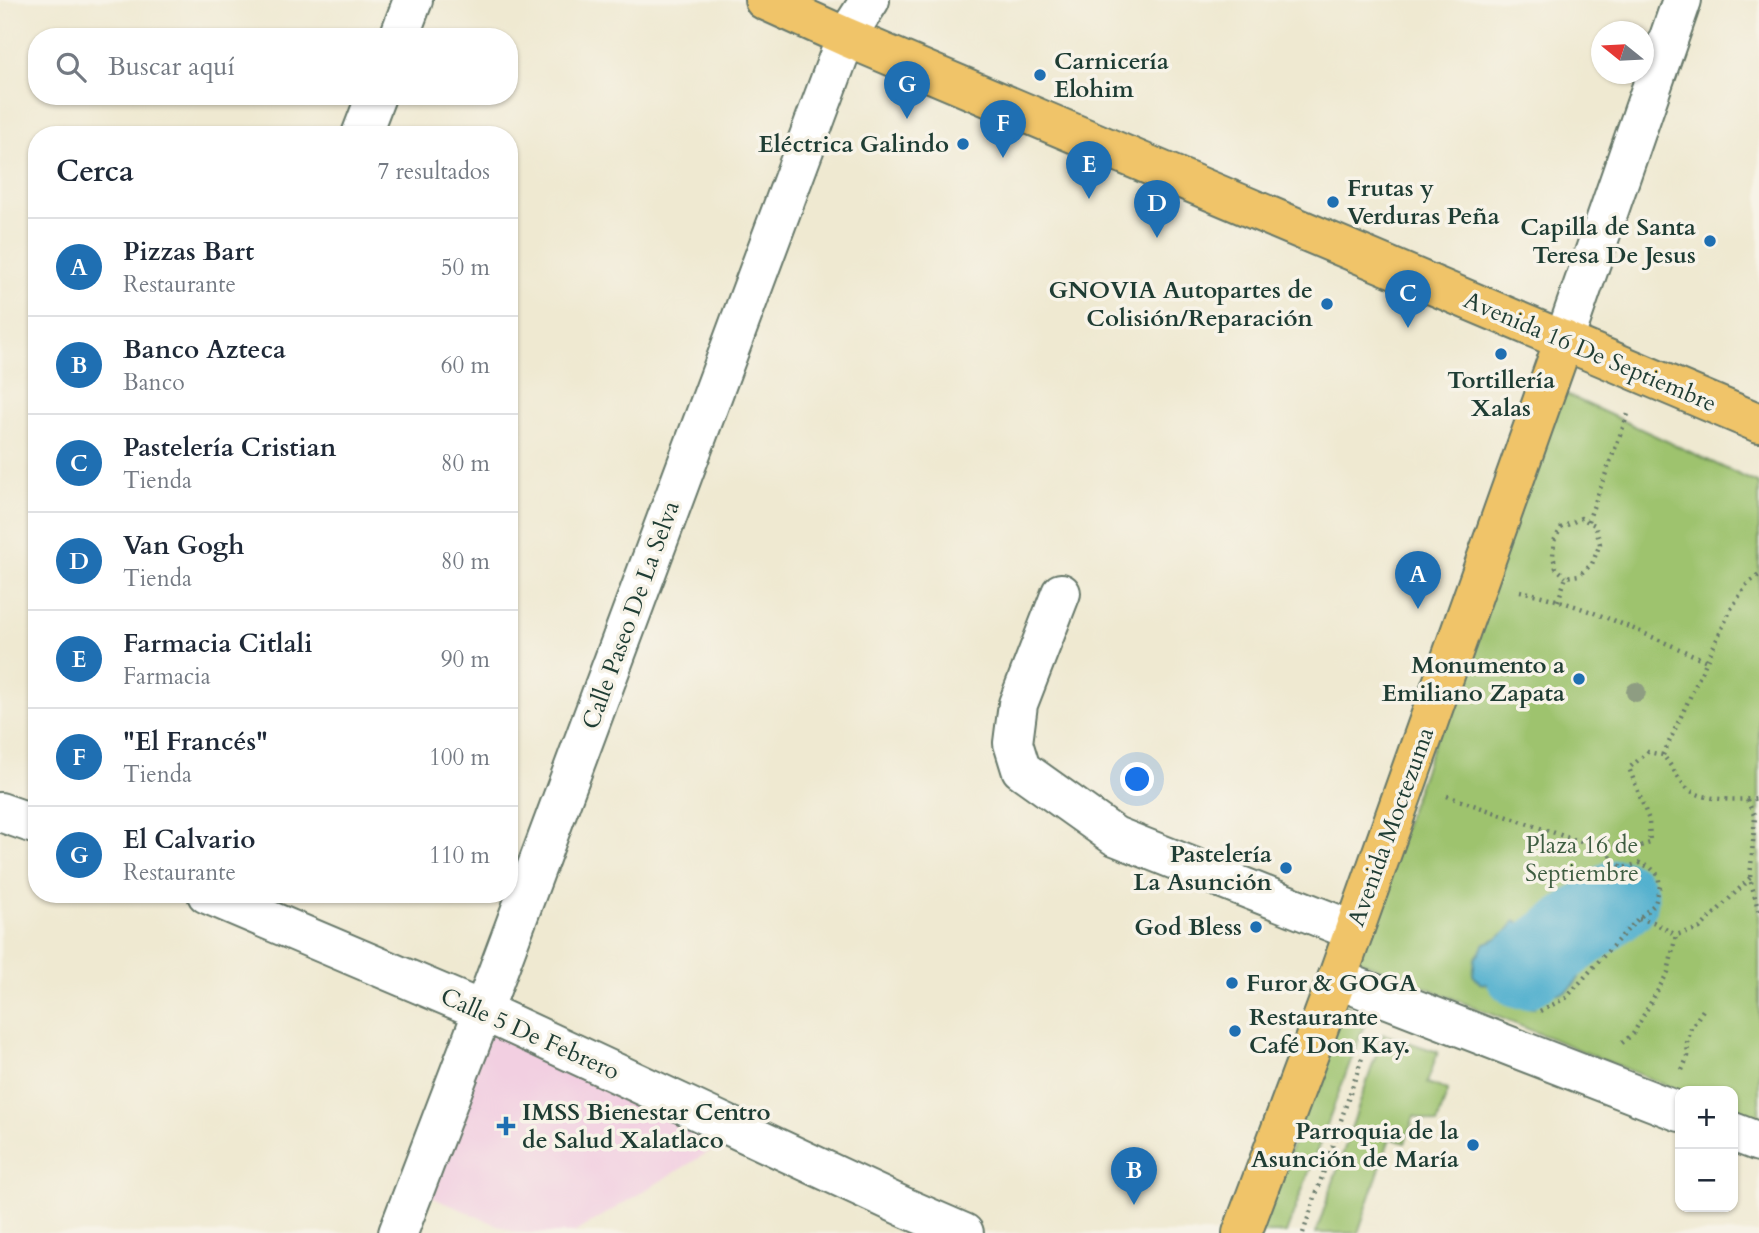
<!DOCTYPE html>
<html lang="es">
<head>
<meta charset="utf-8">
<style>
	body { margin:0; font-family:Cardo,serif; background:#f2f2f3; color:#1f2937 }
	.controls { position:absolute; right:21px; bottom:21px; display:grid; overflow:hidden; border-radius:14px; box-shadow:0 2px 5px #0004 }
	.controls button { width:63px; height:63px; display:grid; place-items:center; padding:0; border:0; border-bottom:2px solid #e0e1e3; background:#fff; color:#1f2937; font:35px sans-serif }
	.compass { position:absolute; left:1591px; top:21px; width:63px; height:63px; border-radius:50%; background:#fff; box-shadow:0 2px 5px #0004; rotate:288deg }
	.you { position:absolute; left:1138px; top:780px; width:24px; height:24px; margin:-18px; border:5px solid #fff; border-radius:50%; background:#1a73e8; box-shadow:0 0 0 10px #1a73e833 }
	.badge { display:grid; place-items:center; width:46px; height:46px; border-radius:50%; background:#1f6fb2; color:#fff; font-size:23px; font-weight:700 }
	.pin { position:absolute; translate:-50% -58px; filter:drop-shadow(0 2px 4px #0008) }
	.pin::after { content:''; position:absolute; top:37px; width:24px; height:21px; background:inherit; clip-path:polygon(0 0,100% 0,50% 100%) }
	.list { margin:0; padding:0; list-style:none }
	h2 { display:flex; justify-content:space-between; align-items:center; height:91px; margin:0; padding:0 28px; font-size:30px }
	h2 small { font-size:23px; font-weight:400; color:#747a83 }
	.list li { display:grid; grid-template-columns:46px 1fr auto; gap:21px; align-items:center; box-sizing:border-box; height:98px; padding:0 28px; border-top:2px solid #e0e1e3 }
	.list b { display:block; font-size:26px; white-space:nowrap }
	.list p { margin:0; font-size:23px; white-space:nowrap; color:#747a83 }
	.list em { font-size:23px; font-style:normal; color:#747a83 }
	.icon { flex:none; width:38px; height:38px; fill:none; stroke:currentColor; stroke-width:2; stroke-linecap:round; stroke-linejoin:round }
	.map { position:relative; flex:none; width:1759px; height:1233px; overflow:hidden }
	.search { position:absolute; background:#fff; box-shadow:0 2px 5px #0004; left:28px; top:28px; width:490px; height:77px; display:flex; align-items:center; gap:18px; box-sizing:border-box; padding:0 24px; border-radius:28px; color:#747a83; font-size:26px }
	.panel { position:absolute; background:#fff; box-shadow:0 2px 5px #0004; left:28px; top:126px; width:490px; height:777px; border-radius:28px }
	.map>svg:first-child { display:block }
	.built { fill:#f2cfe1 }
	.green { fill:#9ec36e; stroke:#5e8051; stroke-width:2 }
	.water { fill:#4fafce; stroke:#377681; stroke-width:2 }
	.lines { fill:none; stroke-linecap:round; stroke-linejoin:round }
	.river { stroke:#4fafce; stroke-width:79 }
	.minor-casing { stroke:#68796b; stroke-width:42 }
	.major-casing { stroke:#68796b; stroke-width:42 }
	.path { stroke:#68796b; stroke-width:4.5; stroke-dasharray:2 5; stroke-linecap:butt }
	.minor { stroke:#fff; stroke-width:38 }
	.major { stroke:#f0c469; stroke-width:38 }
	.tree { fill:#8e9d82 }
	.poi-dot { fill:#1f6fb2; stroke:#f7f3e8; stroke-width:2.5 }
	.labels { text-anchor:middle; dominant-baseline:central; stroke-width:7; stroke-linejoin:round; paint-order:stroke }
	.poi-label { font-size:24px; font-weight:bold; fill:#1f3d34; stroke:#f7f3e8; text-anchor:end }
	.street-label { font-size:24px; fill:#1f3d34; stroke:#f7f3e8 }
	.park-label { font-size:24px; fill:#3f5e42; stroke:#f7f3e8 }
</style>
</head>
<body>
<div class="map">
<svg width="1759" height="1233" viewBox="0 0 1759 1233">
	<rect width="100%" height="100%" fill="#f7f3e8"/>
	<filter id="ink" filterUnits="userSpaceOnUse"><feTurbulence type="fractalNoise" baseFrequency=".0143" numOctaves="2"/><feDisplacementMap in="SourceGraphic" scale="14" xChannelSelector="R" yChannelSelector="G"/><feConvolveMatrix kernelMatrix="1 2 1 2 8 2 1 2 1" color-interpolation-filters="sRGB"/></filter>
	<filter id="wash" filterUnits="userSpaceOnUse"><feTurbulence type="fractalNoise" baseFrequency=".00686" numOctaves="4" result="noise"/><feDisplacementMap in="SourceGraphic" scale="28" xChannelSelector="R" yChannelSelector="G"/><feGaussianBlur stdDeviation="1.57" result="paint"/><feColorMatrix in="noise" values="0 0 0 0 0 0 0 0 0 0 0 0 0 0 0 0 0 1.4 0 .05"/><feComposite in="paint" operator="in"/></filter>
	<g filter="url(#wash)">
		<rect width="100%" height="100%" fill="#efe9d1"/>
		<path class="built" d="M490,1023l252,109 -168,101h-58l-89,-38z"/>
		<path class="green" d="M1561,392l198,92v639l-26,-10v-22h-53l-324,-132z
			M1344,1004l24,11 -82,218h-26z
			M1383,1034l55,18 -11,31 21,7 -11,34 -23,-8 -9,27 -15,-5 -32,95h-42z"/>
		<path class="water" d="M1515,921l20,9 4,10 -22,19 12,20 40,-31 7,13 3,17c-13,19 -17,15 -37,15l-8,15c-17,-1 -18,-6 -25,-20l-29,-5 -7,-8 2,-16 10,-16 11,-4 12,-8z"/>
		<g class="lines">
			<path class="river" d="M1523,969l96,-70"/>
		</g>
	</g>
	<g filter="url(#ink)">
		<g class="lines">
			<defs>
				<path id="minor" d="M399,37l14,-37
					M361,135l15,-39
					M1564,340l118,-340
					M1061,593l-43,111 -5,39 8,26 94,67 239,95
					M0,812l37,13
					M207,894l276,117 421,196 60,26
					M1337,979l343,133
					M1733,1132l26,10
					M398,1233l85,-222 363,-974 24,-37"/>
				<path id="major" d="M764,0l82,37 913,386
					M1242,1233l95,-254 227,-639"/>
			</defs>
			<use href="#minor" class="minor-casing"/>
			<use href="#major" class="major-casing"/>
			<path class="path" d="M1588,521l40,-107
				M1520,591c65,13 126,44 187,70
				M1558,601l8,-24 13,-2 13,-11 8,-20 -5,-19 -14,-7 -20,10 -7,13 -1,15 3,12 10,9
				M1663,755l68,-146 16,-25 12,-9
				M1447,796l137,47 23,-1 23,7 20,-6 -1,-23 -20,-52 19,-16 15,3c8,10 15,23 24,33 13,13 55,13 72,10
				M1747,800l8,17 -5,61 9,35
				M1639,919l14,3 23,13
				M1540,1011l26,-13 51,-57 21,-22 17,-15 5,-18 -2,-11 -7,-7 -11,-5 -17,5 -12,-9 -4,-17
				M1622,1043l11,-9 35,-62 8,-37 24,-7 50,-50
				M1682,1070l6,-14 -1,-13 4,-15 12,-18
				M1303,1233l66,-196"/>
			<use href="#minor" class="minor"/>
			<use href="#major" class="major"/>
		</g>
		<circle class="tree" cx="1636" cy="692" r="10"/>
	</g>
	<g class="poi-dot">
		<circle cx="1040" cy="75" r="7"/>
		<circle cx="963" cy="144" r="7"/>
		<circle cx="1333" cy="202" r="7"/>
		<circle cx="1710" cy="241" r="7"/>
		<circle cx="1327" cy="304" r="7"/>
		<circle cx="1501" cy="354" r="7"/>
		<circle cx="1579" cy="679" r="7"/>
		<circle cx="1286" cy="868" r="7"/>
		<circle cx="1256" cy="927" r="7"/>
		<circle cx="1232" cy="983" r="7"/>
		<circle cx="1235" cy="1031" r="7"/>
		<path d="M502.5 1115.5h7v7h7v7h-7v7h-7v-7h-7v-7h7z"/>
		<circle cx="1473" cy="1145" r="7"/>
	</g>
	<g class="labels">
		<g class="poi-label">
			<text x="1054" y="61" text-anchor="start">Carnicería<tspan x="1054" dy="28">Elohim</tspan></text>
			<text x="949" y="144">Eléctrica Galindo</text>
			<text x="1347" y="188" text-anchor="start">Frutas y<tspan x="1347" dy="28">Verduras Peña</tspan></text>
			<text x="1696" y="227">Capilla de Santa<tspan x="1696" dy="28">Teresa De Jesus</tspan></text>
			<text x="1313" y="290">GNOVIA Autopartes de<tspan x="1313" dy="28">Colisión/Reparación</tspan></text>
			<text x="1501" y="380" text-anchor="middle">Tortillería<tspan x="1501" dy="28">Xalas</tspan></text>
			<text x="1565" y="665">Monumento a<tspan x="1565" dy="28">Emiliano Zapata</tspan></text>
			<text x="1272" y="854">Pastelería<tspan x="1272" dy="28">La Asunción</tspan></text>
			<text x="1242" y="927">God Bless</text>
			<text x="1246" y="983" text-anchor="start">Furor &amp; GOGA</text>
			<text x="1249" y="1017" text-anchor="start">Restaurante<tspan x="1249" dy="28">Café Don Kay.</tspan></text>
			<text x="522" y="1112" text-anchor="start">IMSS Bienestar Centro<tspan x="522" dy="28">de Salud Xalatlaco</tspan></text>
			<text x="1459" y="1131">Parroquia de la<tspan x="1459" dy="28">Asunción de María</tspan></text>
		</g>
		<g class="street-label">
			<text transform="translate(1590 352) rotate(23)">Avenida 16 De Septiembre</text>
			<text transform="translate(631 615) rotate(-70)">Calle Paseo De La Selva</text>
			<text transform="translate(1391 827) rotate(-70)">Avenida Moctezuma</text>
			<text transform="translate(530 1034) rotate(24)">Calle 5 De Febrero</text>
		</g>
		<g class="park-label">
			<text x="1582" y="845">Plaza 16 de<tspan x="1582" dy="28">Septiembre</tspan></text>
		</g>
	</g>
</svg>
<div class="controls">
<button>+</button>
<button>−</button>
</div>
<svg class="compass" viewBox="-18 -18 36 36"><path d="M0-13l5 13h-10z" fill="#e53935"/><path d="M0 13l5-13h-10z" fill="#747a83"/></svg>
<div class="you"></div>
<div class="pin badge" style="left:1418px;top:609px">A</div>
<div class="pin badge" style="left:1134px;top:1205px">B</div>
<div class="pin badge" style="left:1408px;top:328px">C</div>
<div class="pin badge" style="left:1157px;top:238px">D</div>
<div class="pin badge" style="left:1089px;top:199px">E</div>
<div class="pin badge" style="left:1003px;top:158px">F</div>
<div class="pin badge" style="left:907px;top:119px">G</div>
<div class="search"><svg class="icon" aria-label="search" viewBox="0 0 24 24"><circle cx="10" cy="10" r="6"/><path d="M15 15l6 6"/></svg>Buscar aquí</div>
<section class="panel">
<h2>Cerca<small>7 resultados</small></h2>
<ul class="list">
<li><span class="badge">A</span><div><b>Pizzas Bart</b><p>Restaurante</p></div><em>50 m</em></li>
<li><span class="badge">B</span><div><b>Banco Azteca</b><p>Banco</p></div><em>60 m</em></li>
<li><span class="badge">C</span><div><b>Pastelería Cristian</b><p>Tienda</p></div><em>80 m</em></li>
<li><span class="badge">D</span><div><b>Van Gogh</b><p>Tienda</p></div><em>80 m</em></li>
<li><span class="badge">E</span><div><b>Farmacia Citlali</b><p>Farmacia</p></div><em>90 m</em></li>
<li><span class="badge">F</span><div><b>&quot;El Francés&quot;</b><p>Tienda</p></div><em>100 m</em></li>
<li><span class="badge">G</span><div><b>El Calvario</b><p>Restaurante</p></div><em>110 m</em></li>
</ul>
</section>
</div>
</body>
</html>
